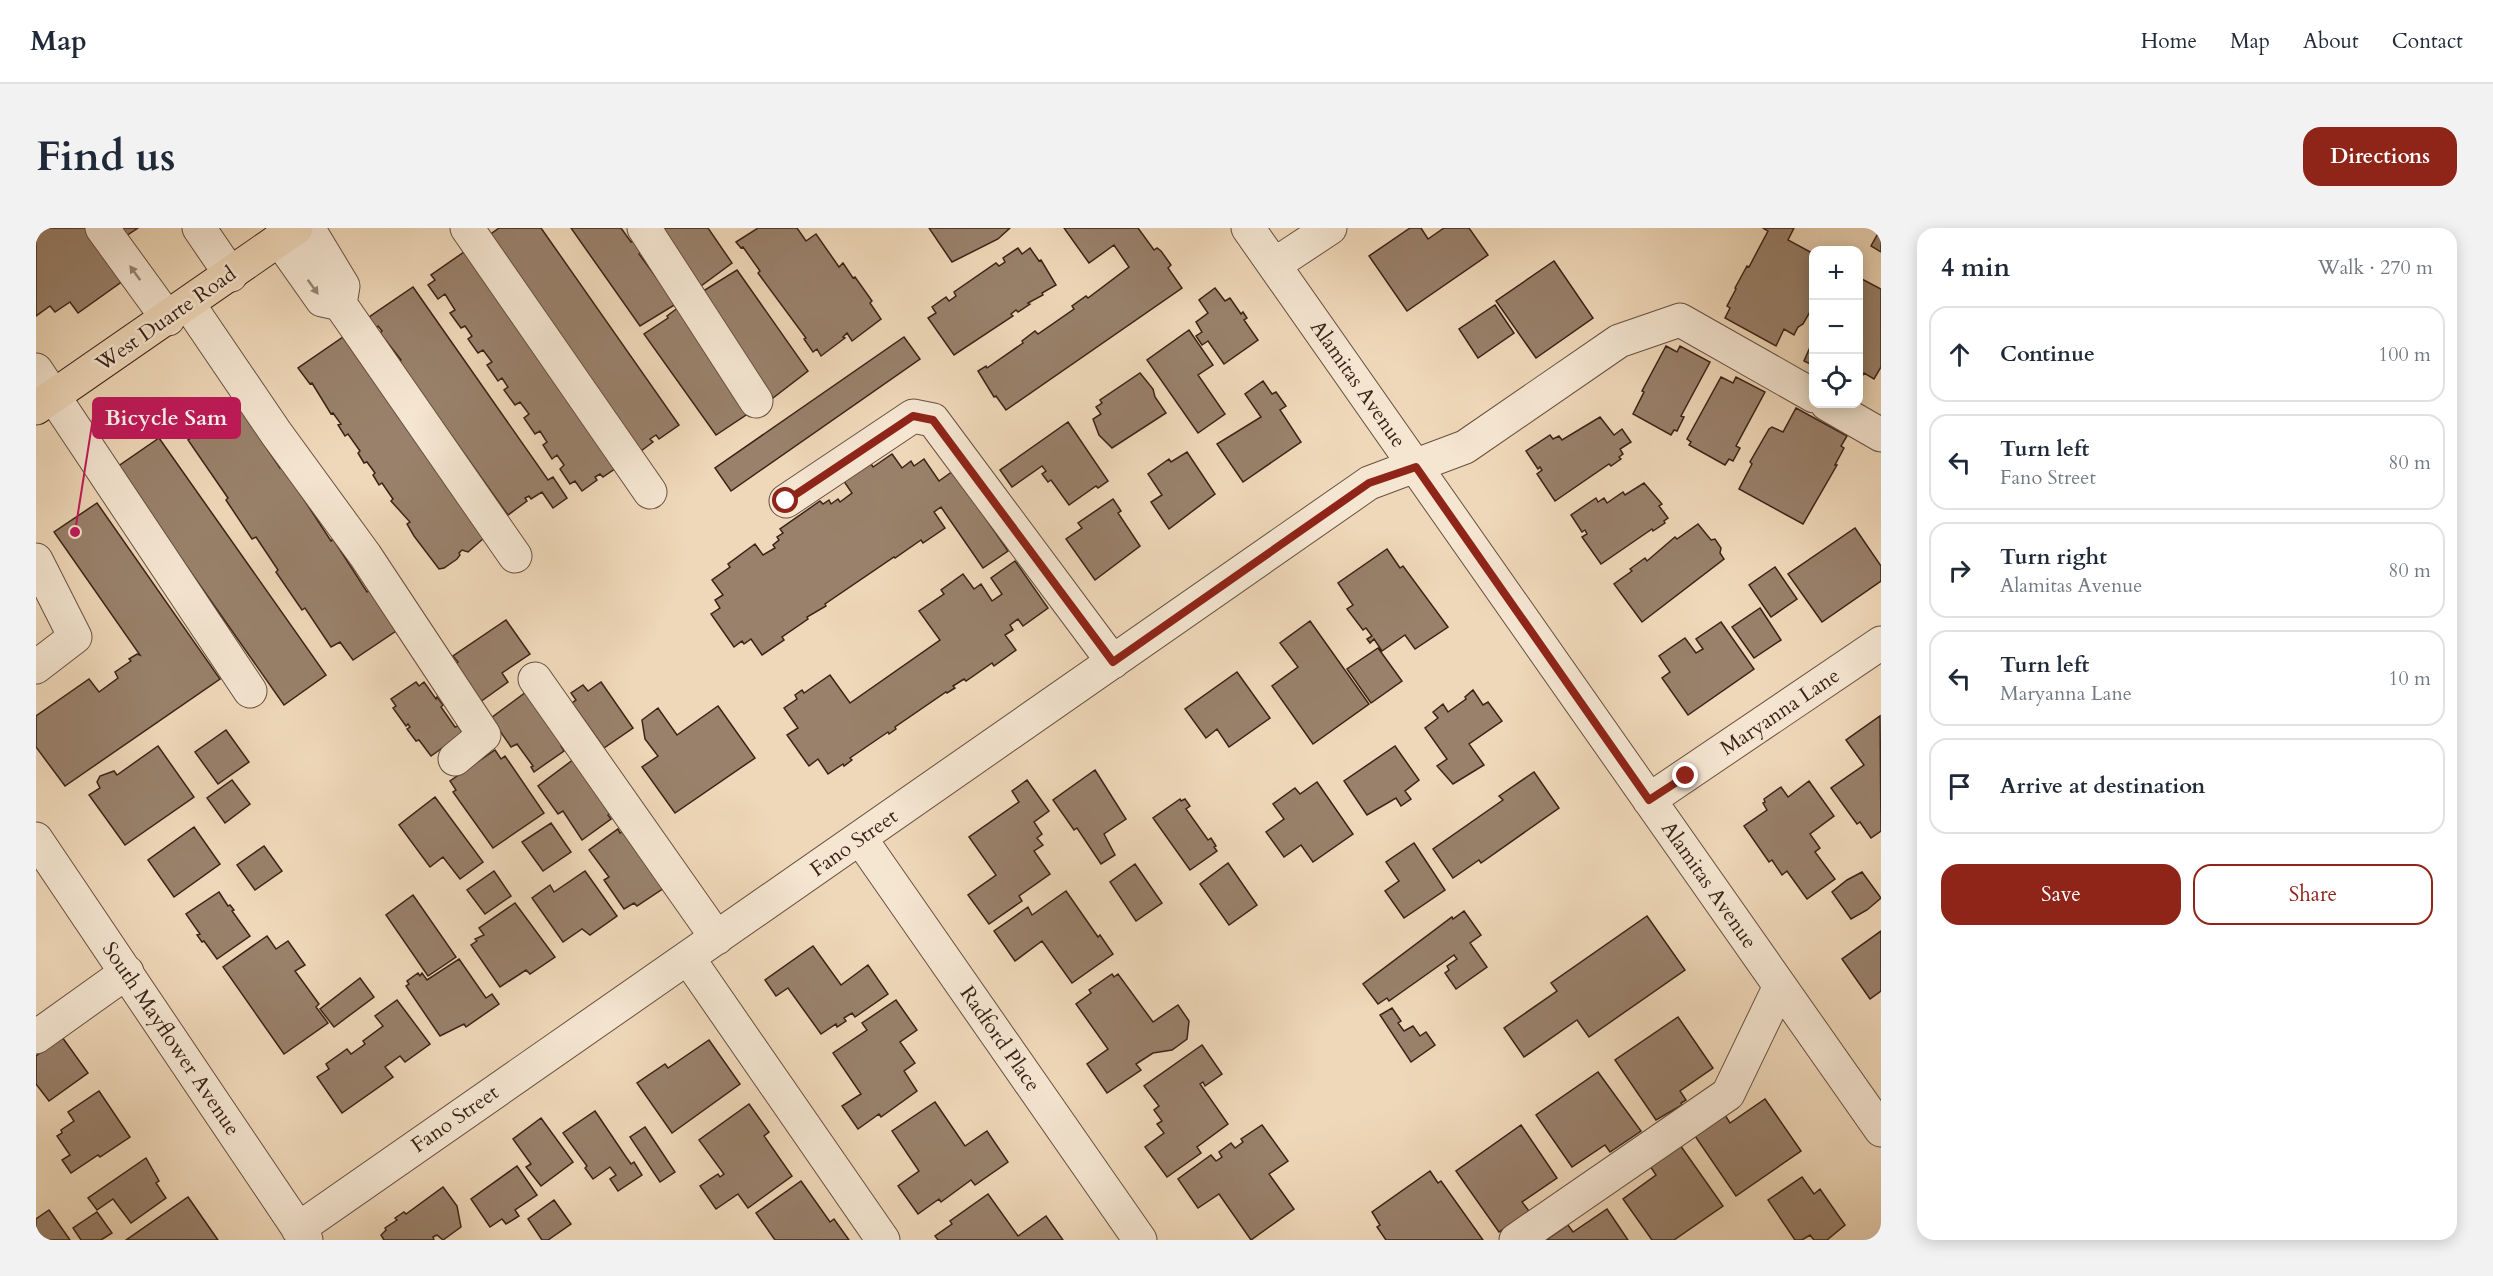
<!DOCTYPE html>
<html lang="en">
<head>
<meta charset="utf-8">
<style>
	body { margin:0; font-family:Cardo,serif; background:#f2f2f3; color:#1f2937 }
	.controls { position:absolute; right:18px; top:18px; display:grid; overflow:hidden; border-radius:12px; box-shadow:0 3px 15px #0003 }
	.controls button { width:54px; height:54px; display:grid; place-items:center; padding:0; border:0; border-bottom:2px solid #e0e1e3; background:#fff; color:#1f2937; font:30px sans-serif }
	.stop { position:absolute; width:18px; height:18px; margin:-14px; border:4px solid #8f2418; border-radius:50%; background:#fff }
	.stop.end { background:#8f2418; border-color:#fff; box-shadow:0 2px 6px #0008 }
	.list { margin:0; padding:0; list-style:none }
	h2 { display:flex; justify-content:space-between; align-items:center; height:78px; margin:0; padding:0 24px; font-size:26px }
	h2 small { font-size:20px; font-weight:400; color:#747a83 }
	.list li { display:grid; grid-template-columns:39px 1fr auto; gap:18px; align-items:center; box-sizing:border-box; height:96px; margin:0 12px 12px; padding:0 12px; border:2px solid #e0e1e3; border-radius:18px }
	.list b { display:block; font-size:22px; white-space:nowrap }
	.list p { margin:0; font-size:20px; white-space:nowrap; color:#747a83 }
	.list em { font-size:20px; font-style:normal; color:#747a83 }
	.actions { display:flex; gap:12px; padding:18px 24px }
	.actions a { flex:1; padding:14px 0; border:2px solid #8f2418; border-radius:18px; text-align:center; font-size:21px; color:#8f2418 }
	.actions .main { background:#8f2418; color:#fff }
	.icon { flex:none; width:33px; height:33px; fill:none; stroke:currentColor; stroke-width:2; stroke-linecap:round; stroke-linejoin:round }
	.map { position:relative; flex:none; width:1845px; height:1012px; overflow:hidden; border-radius:18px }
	header { display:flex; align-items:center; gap:36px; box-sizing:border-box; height:84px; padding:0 30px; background:#fff; border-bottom:2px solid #e0e1e3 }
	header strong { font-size:28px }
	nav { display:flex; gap:33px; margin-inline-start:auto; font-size:21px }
	.intro { display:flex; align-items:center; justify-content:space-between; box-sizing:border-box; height:144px; padding:0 36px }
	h1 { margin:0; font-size:42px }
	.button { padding:15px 27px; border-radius:18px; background:#8f2418; color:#fff; font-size:21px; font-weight:700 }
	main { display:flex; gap:36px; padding:0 36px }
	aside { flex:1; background:#fff; border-radius:18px; box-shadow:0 3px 15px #0003 }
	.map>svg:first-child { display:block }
	.building { fill:#99816b; stroke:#3b2317; stroke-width:1.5 }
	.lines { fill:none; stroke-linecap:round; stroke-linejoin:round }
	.minor-casing { stroke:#685040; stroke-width:35 }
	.major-casing { stroke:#3b2317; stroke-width:35 }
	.minor { stroke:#f5e6d2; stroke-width:33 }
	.major { stroke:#efd8b9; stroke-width:33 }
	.oneway { fill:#988474 }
	.route { stroke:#8f2418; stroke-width:8 }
	.labels { text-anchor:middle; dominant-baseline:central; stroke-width:5; stroke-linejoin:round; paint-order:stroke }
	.street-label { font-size:21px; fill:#3b2317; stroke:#f5e6d2 }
	.leader { fill:none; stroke:#c2185b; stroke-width:2 }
	.callout-dot { fill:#c2185b; stroke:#f5e6d2; stroke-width:2 }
	.callout { fill:#c2185b; stroke:#c2185b; stroke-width:2 }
	.callout-label { font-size:22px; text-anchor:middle; font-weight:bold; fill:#fff }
</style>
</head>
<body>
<header>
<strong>Map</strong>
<nav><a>Home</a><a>Map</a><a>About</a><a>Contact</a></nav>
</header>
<div class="intro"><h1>Find us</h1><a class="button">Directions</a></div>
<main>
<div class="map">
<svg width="1845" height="1012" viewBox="0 0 1845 1012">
	<rect width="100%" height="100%" fill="#efd8b9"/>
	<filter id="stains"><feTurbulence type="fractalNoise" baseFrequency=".00333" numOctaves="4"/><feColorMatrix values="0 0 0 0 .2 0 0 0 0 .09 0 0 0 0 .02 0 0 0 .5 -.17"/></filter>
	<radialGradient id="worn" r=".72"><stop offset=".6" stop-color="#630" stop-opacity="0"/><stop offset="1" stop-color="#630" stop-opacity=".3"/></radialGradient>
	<path class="building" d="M0,0h53l38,50 -49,35 -8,-11 -15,10 -5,-6 -14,10z
		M85,0h17l-12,8z
		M463,0h42l138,197 -20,14 -3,-4 -6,4 3,3 -12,9 -153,-215z
		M535,0h50l10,14 2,-1 8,11 -2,2 37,50 -36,22z
		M619,0h53l24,35 -35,26z
		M722,0h39l9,13 10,-7 23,33 4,-4 10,15 2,-1 17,24 -2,2 11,16 -29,22 -5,-8 -4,4 2,1 -24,18 -4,-7 -4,3 -9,-13 2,-1 -48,-65 2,-2 -17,-24 -2,1 -5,-6z
		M893,0h81l-12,11 -46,23z
		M1028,0h74l16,22 3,-2 4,3 10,14 -3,3 14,20 -176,122 -10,-14 -2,1 -16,-26 8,-5 1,2 36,-25 -1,-2 13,-10 3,3 36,-25 -2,-3 14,-10 2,2 41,-31 -15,-22 -25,18z
		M1374,0h11l7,11 16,-11h25l19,27 -81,56 -38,-55z
		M1727,0h31l-6,12 26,14v51l-11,19 -5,3 -4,8 -10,-6 -8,17 -51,-28 5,-10 -3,-2 9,-17 -1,-1 12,-22 2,1 19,-36z
		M1845,0v24l-10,-6z
		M982,20l4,6 8,-6 9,13 2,-1 15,25 -14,8 1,2 -15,8 2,1 -12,8 -2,-2 -5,4 2,2 -59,39 -26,-37 8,-5 -4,-6 14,-10 3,4 7,-5 -2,-4 42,-29 3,3 6,-4 -2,-4z
		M428,24l152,216 -13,9 -3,-3 -5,3 2,3 -15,11 -7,-10 -5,3 -10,-15 4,-4 -7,-10 -5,4 -9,-14 4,-3 -7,-11 -5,3 -11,-16 5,-4 -9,-12 -5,3 -11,-15 4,-3 -6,-9 -4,3 -11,-16 5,-3 -9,-12 -5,3 -10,-14 4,-3 -7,-10 -4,2 -11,-15 5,-3 -10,-16 -7,5 -10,-14 7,-5 -4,-5z
		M1518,33l39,57 -57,40 -40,-57z
		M701,42l71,101 -35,27 -73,-105z
		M1822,49l23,12v78l-7,12 -10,-6 -6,10z
		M377,59l135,193 5,-3 14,21 -14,10 -11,-16 -11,7 -2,-3 -4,2 2,3 -19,14 -109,-153 2,-2 -21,-27 2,-2 -4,-5 -2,2 -7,-11z
		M1179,60l10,13 5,-3 11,16 2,-2 4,6 -3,2 14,20 -34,24 -16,-23 -6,4 -6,-9 6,-4 -6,-10 12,-9 -9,-13z
		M1459,77l19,28 -36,25 -19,-29z
		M643,79l73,104 -36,24 -72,-101 24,-16 -1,-2z
		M1153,102l24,35 -15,10 27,39 -27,19 -51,-73z
		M307,109l141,201 -16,14 -6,-2 -3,3 1,2 -3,4 -13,9 -5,1 -25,-33 -7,-12 3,-2 -19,-21 2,-2 -11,-16 -3,2 -6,-10 2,-2 -8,-11 -3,1 -6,-10 2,-2 -12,-17 -3,2 -7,-11 3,-1 -8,-11 -2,1 -19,-31 -2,1 -12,-16z
		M868,109l16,22 -189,132 -16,-23z
		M1778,110v28l-10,-5z
		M1630,118l11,6 3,-6 30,16 -29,54 3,1 -7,14 -3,-1 -3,5 -38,-21 11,-22 -2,-1z
		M1104,145l13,16 2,8 11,16 -54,35 -13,-13 -6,-16 8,-5 -5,-7 6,-4 -2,-3z
		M1685,149l12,6 3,-6 29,15 -29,54 4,2 -7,13 -4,-2 -4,6 -36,-20 2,-3 -4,-3z
		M1227,153l9,13 4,-2 10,14 -6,4 21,32 -58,40 -26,-38 44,-27 -16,-23z
		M209,177l6,20 29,43 2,-2 49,75 2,-2 34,53 8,-5 27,40 -49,33 -13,-18 -9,5 -26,-39 -3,2 -26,-38 2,-2 -22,-33 -4,2 -26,-39 2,-2 -40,-58 48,-33 2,2z
		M1760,180l51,28 -6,10 3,2 -9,17h2l-34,59 -64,-35 13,-25 -2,-2 19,-33 3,-2 11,5z
		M1564,189l14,18 8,-6 9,13 -11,7 3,5 -4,3 2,2 -10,7 -2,-2 -54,37 -18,-27 5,-4 -2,-3 -2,2 -12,-18 24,-16 3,4 6,-3 3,4z
		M1032,194l40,59 -10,7 -2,-2 -27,19 -18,-25 -3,2 -6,-8 4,-3 -4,-5 -30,21 -12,-17z
		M123,210l167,237 -42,30 -167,-238z
		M1151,224l28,42 -46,35 -18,-27 11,-7 -14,-21 21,-15 2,3z
		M856,226l10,14 9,-7 3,5 10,-7 15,22 14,-10 55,80 -25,17 -42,-61 -7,5 11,16 -22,15 -2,-3 -26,18 -1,-1 -69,47 1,2 -19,11 1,2 -26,18 2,3 -22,15 -11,-16 -7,5 -2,-3 -8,6 -23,-33 9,-6 -5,-8 8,-5 -11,-15 18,-13 -2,-3 27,-20 8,11 12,-7 -2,-3 6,-5 -2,-3 6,-4 -3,-4 40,-28 3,3 6,-4 2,4 7,-5 2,3 12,-9 -9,-13 27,-18 3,5z
		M1608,255l18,21 -3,2 9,12 -4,3 1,2 -12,8 -1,-2 -51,35 -19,-27 5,-3 -2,-4 -3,2 -11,-17 25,-17 2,4 6,-4 3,5 16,-11 2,3z
		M1077,271l8,12 -3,2 22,33 -45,34 -29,-41 16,-11 -4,-5z
		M61,275l123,176 -155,107 -29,-39v-31l53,-37 10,13 19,-14 -3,-6 16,-11 -2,-2 8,-5 3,1 -86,-123z
		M1662,296l13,16 4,-1 6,9 -1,5 4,6 -82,63 -28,-38 18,-13 -2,-2 15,-11 2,3 28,-24 2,2z
		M1819,300l26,38v15l-59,41 -34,-48z
		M1351,321l13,19 3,-2 45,61 -33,22 -10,-14 -23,16 -8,-12 -4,4 -3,-4 5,-3 -6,-8 -3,2 -16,-21 6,-4 -15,-22z
		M979,333l33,47 -25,18 -5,-7 -8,6 3,5 -8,5 11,15 -22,16 -2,-3 -26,18 -2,-2 -11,7 2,2 -8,5 -1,-1 -51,35 1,2 -7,5 -1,-2 -38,26 2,2 -8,6 -1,-2 -15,10 -10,-15 -9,7 -22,-31 11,-7 -14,-20 13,-9 -2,-4 7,-5 2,3 26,-18 20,28 90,-63 -21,-29 25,-17 -3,-4 22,-16 11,15 7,-5 11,17 10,-7 -11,-16z
		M1739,339l22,32 -26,18 -22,-32z
		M1724,380l21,32 -27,18 -22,-31z
		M470,392l24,34 -28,19 6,9 -28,20 -26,-37 4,-3 -5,-6z
		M1274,393l59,83 -56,40 -41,-58 26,-19 -18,-24z
		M1685,394l33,47 -66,46 -26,-37 8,-6 -11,-16 26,-18 11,15 7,-4 -7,-10z
		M1342,420l24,33 -31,22 -24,-34z
		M1201,444l33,46 -41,29 -12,-18 -11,9 -21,-29z
		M380,454l3,4 5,-4 12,17 1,-2 6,8 -2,2 14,20 3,-1 5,7 -32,23 -12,-16 -3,1 -9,-12 3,-2 -2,-3 -2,2 -13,-18 3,-2 -5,-7z
		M565,454l32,46 -29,20 -32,-45 4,-3 -5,-7 12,-8 5,6z
		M1437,462l10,15 5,-3 14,19 -33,23 15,21 -31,19 -16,-18 10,-7 -22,-31 13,-10 -5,-6 10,-8 5,8 18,-13 -1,-2z
		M490,464l38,52 -3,2 3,5 -30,21 -3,-5 2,-1 -16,-22 -6,3 -20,-29z
		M682,478l37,52 -80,55 -33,-46 16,-11 -13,-17 -3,-19 16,-12 19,27z
		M1844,488l1,115 -10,7 -11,-16 -3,2 -26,-36 33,-23 -18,-25z
		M190,502l23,32 -31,22 -23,-32z
		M122,518l36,51 -69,48 -36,-50 11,-7 -3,-6 3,-6 14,-5 3,4z
		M1359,518l24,34 -14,11 6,8 -10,7 -5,-8 -29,17 -23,-34z
		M459,522l6,9 4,-3 39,57 -51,35 -40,-56 3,-2 -6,-9z
		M538,531l37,53 -3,3 3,4 -29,21 -19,-29 -5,3 -20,-28z
		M1059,542l31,49 -22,15 11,21 -14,9 -24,-36 -3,2 -21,-30z
		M1498,544l25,36 -78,55 -2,-3 -26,18 -20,-29 70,-49 -4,-4z
		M196,552l18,24 -25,19 -18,-25z
		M991,552l22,31 -15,11 8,12 -5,4 6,7 -9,6 16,23 -31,22 3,5 -33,23 -21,-29 28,-20 -27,-38 50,-35 -7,-11z
		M1773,553l25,35 -24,18 10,14 -5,4 20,27 -28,20 -20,-28 -5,4 -10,-15 -3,2 -25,-36 23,-16 -4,-7 2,-1 -1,-3 17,-12 7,10z
		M1281,554l36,52 -40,28 -12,-17 -17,12 -18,-25 18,-13 -11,-15 22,-16 5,6z
		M399,569l48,65 -23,17 -17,-22 -13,10 -31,-42z
		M1144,571l1,2 4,-2 5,7 -4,3 22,31 3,-2 5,8 -2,1 3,4 -27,19 -37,-52z
		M515,595l20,29 -28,19 -21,-29z
		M158,599l26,37 -46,33 -26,-37z
		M582,601l2,4 4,-3 40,58 -27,18 -3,-3 -10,6 -20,-29 5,-3 -20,-27z
		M1378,615l31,47 -41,28 -19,-27 14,-10 -13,-19z
		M228,618l18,25 -27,19 -18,-25z
		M1192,635l29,42 -28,20 -29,-41z
		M1099,636l27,39 -26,18 -26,-39z
		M458,643l17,25 -26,18 -18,-24z
		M549,643l32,45 -27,19 -8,-6 -19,13 -31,-44 18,-13 4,7z
		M1826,644l19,26 -14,12 -16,9 -19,-27 15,-12z
		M1030,663l32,46 2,-2 13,19 -41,29 -30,-42 -27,20 -21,-30 34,-24 4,8z
		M183,664l9,14 2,-1 4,5 -2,1 18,25 -33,23 -13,-18 -2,1 -5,-7 3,-1 -14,-20z
		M377,667l43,62 -28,19 -42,-61z
		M479,675l40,54 -25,17 -4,-4 -26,17 -29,-42 6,-4 -2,-2 9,-4 -5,-7z
		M1428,683l17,24 -11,8 17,24 -31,22 -11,-16 4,-3 -2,-4 10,-7 -3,-4 -65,46 -2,-3 -9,6 -15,-20 89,-67 1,2z
		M1611,688l38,54 -96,67 -12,-17 -53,37 -20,-29 53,-37 -6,-8z
		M1845,703v60l-11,8 -28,-40z
		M231,708l9,13 12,-8 17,24 -10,6 24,33 -3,3 12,16 -44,31 -61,-87z
		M777,718l28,39 27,-20 20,29 -33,23 -3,-4 -8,5 2,3 -9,6 -1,-3 -15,10 -33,-46 -12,8 -11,-16z
		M423,731l27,39 6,-4 7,10 -33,23 -2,-3 -24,12 -34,-50 3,-2 -2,-3 11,-8 2,3 2,-3 5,7z
		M1076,746l2,3 4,-3 35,48 25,-17 11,16 -2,18 -15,11 -19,3 -17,11 5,6 -34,23 -20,-29 21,-15 -32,-45 15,-11 -2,-3z
		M324,750l14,19 -40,30 -14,-18z
		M361,772l33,44 -25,18 -5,-6 -15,11 8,10 -51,36 -25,-36 12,-8 -3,-5 21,-15 4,5 14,-10 -2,-3 20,-15 -8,-10z
		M860,772l21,30 -17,12 15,21 -11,8 13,20 -36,26 -2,-3 -21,15 -16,-23 19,-12 -28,-41 34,-23 -5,-7z
		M1356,780l9,13 -3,2 6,8 9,-5 7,10 6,-4 9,13 -24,17 -31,-47z
		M1642,789l35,51 -33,23 6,9 -5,3 1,2 -26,15 -41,-60z
		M26,809l26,36 -39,28 -13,-17v-28z
		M673,812l31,44 -68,49 -35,-50 28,-19 3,4z
		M1166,817l20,29 -17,12 -2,-4 -3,2 28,40 -31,23 4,6 -34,24 -22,-30 19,-14 -7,-9 5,-3 -8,-11 5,-4 -15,-20z
		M1562,844l43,59 -31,21 -5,-7 -33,22 -36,-52z
		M63,863l31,46 -30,20 -2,-2 -27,18 -9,-13 8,-5 -13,-19 5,-3 -1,-3 13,-9 -6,-9z
		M1729,871l36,52 -65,45 -41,-60 30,-21 5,8z
		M899,874l30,44 22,-15 21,31 -33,23 -4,-5 -30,22 -2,-3 -21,15 -20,-28 21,-15 -27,-40z
		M713,876l20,28 -5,4 28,40 -44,32 -10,-14 -22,15 -16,-23 18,-12 2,3 4,-3 -25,-34z
		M559,883l31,46 5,7 3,-2 8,13 -24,16 -8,-12 6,-4 -6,-8 -17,12 -8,-11 2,-2 -24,-33z
		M505,890l32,44 -32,24 -15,-19 5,-3 -18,-25z
		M1226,897l26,36 -19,13 25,35 -43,31 -32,-46 -21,14 -20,-29 33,-24 5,6 6,-4 -3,-5 12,-9 4,5 8,-6 -2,-3z
		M1485,897l36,53 -35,24 7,9 -30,21 -43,-61z
		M609,899l30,45 -15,10 -30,-45z
		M1644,917l43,61 -49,34h-22l-29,-41 33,-24 -6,-9z
		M110,930l13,23 -3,2 10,15 -35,25 -18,-24 -16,11 -9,-12z
		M481,938l20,29 -22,15 4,6 -13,8 -4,-5 -12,8 -19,-28z
		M1394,943l8,12 3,-2 42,59h-97l-9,-13 3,-2 -8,-13z
		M1766,949l12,17 6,-5 25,36 -18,15h-13l-4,-5 -8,5h-7l-27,-40z
		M765,953l29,41 4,-3 15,21h-74l-19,-27z
		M407,959l14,19 4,21 -18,13 -6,-5 -4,2 1,3h-50l-3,-5 5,-5 -1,-2 12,-8 -2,-2 9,-6 2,2z
		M952,966l30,42 28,-20 17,24h-125l-3,-4 17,-12 -2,-3z
		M152,969l30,43h-92z
		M518,972l17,24 -23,16h-6l-14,-21z
		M1571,981l21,31h-82l22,-15 5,7z
		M13,982l21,30h-34v-21z
		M61,984l15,21 -11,7h-20l-8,-12z"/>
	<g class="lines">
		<defs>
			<path id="minor" d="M66,0l66,91
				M163,0l32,47
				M431,0l183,264
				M608,0l112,173
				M1212,0l633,902
				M243,11l43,61 18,4 3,-18 -35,-58
				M1238,37l56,-37
				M304,76l175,252
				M153,77l87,128 89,122 119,180 -29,24
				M0,142l214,321
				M1791,176l54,31
				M750,273l127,-85 20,4 180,242
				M0,332l39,77 -39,30
				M499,451l182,259
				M1613,572l232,-157
				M824,610l280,402
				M0,611l270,401
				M652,730l195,282
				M0,809l91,-65
				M262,1001l1071,-746 96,-36 154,-106 61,-21 134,76
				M1480,1012l212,-146 52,-108"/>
			<path id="major" d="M0,180l260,-180"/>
		</defs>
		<use href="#minor" class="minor-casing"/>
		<use href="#major" class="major-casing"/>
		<use href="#minor" class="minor"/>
		<use href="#major" class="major"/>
	</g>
	<defs><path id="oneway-solid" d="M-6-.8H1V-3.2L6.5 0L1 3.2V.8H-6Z" transform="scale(1.5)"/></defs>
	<g class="oneway">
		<use href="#oneway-solid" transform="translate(99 45) rotate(-126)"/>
		<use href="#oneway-solid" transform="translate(277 59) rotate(54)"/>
	</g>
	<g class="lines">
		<path class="route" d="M750,273l127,-85 20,4 180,242 256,-179 47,-16 233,333 37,-24"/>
	</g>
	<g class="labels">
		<g class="street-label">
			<text transform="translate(130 91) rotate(-35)">West Duarte Road</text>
			<text transform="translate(1322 156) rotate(55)">Alamitas Avenue</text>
			<text transform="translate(1744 484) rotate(-34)">Maryanna Lane</text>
			<text transform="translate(818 615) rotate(-35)">Fano Street</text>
			<text transform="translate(1673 657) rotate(55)">Alamitas Avenue</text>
			<text transform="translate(135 811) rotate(56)">South Mayflower Avenue</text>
			<text transform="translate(964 811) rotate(55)">Radford Place</text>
			<text transform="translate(419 891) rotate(-35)">Fano Street</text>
		</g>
	</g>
	<path class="leader" d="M39 304L57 190"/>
	<circle class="callout-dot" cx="39" cy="304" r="6"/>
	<rect class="callout" x="57" y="170" width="147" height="40" rx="6"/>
	<g class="callout-label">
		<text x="130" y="197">Bicycle Sam</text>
	</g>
	<rect width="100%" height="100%" filter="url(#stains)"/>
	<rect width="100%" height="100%" fill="url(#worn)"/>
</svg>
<div class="controls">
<button>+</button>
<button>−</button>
<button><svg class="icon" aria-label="locate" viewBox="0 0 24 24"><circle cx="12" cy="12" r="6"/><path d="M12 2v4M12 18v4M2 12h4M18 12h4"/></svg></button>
</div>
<div class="stop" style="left:750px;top:273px"></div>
<div class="stop end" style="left:1650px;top:548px"></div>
</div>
<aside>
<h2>4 min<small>Walk · 270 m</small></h2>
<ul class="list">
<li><svg class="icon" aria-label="ahead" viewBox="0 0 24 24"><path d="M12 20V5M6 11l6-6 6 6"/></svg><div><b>Continue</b></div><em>100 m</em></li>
<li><svg class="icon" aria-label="left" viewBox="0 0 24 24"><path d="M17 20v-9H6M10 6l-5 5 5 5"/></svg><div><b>Turn left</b><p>Fano Street</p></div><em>80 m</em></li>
<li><svg class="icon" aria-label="right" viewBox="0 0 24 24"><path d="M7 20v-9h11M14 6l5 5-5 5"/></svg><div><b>Turn right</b><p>Alamitas Avenue</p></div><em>80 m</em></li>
<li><svg class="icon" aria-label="left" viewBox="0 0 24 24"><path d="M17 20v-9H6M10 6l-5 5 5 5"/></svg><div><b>Turn left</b><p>Maryanna Lane</p></div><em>10 m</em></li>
<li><svg class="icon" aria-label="arrive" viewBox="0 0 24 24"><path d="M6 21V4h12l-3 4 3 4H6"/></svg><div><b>Arrive at destination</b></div></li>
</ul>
<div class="actions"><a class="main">Save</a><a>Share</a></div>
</aside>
</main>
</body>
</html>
